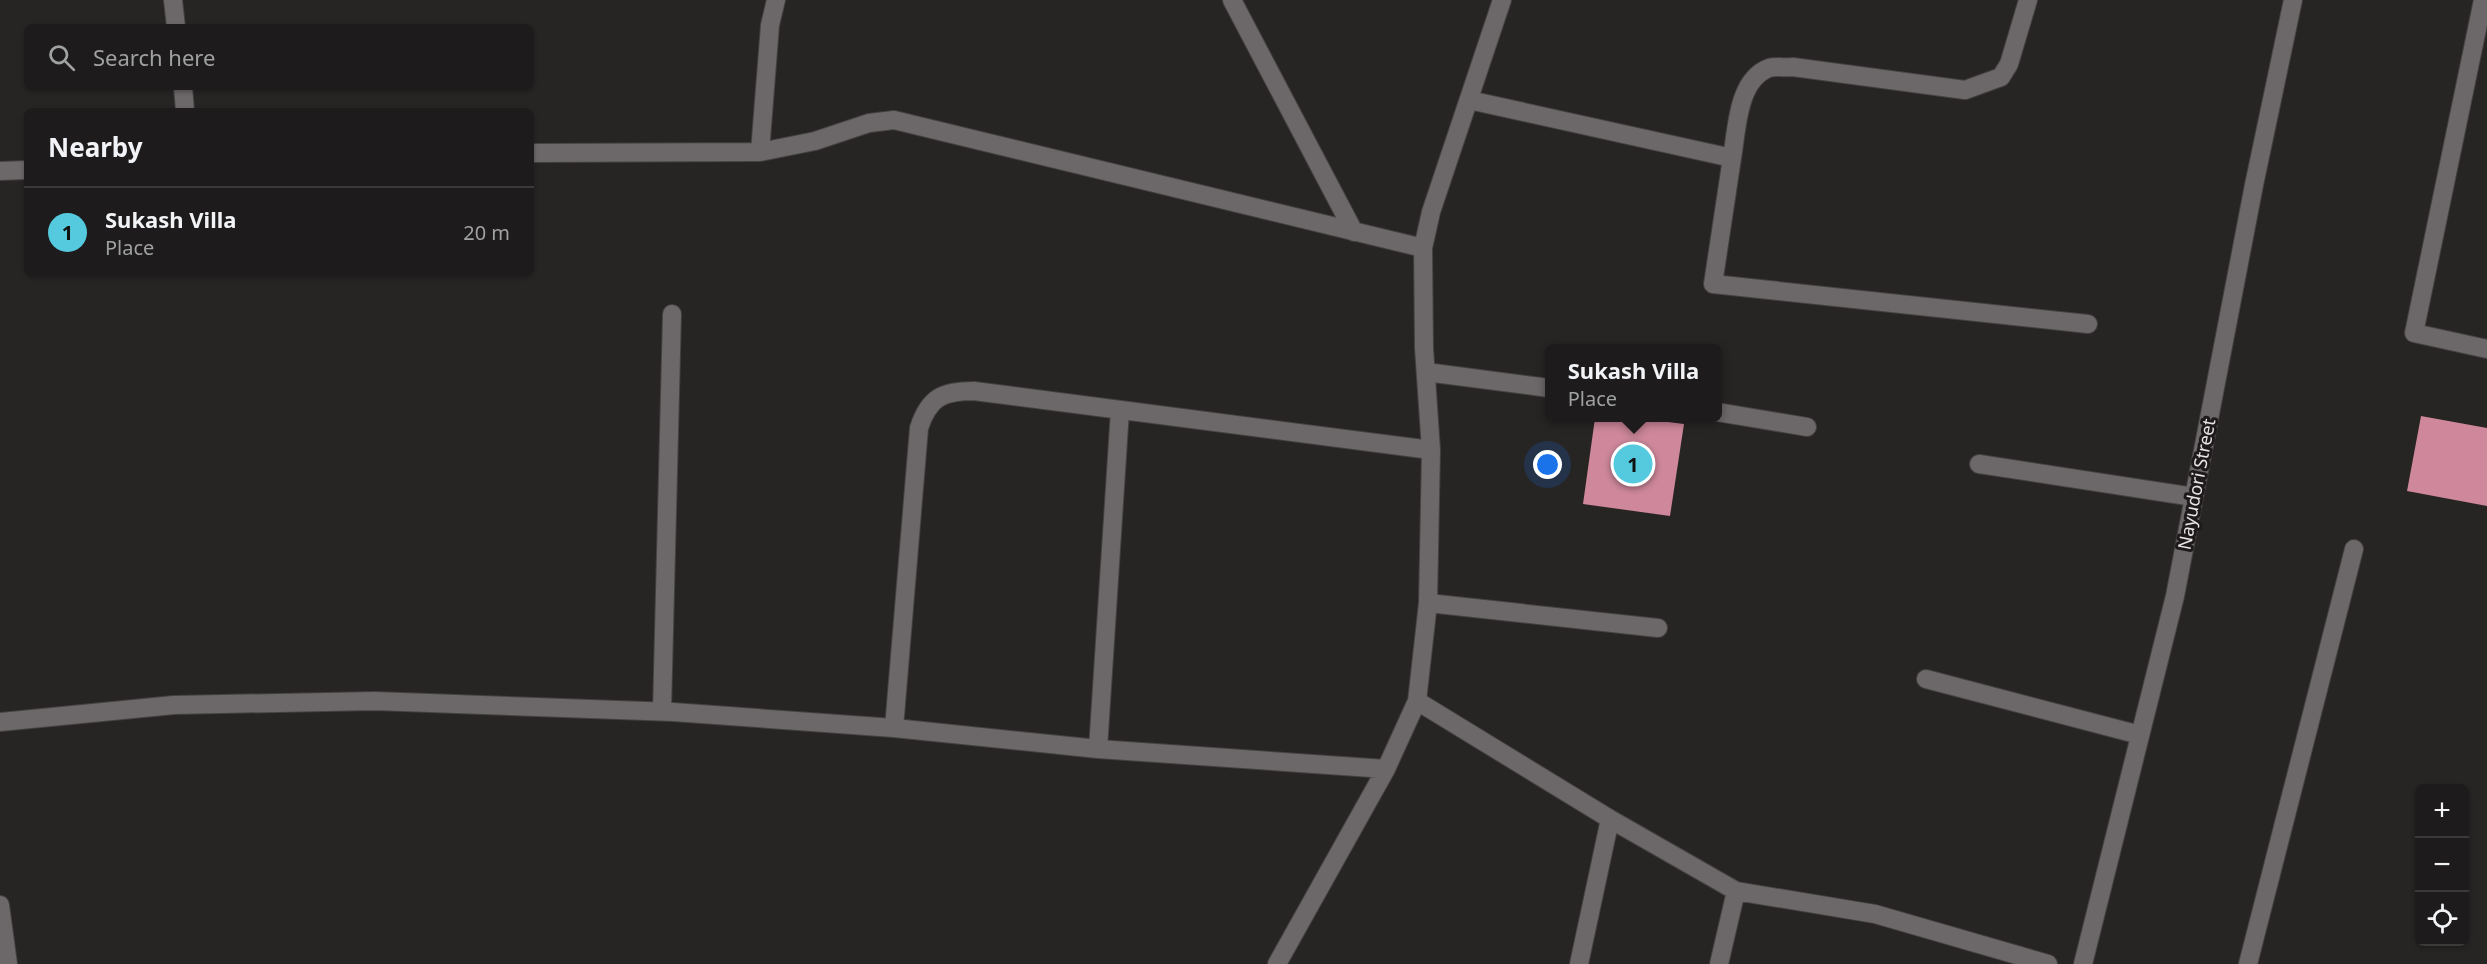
<!DOCTYPE html>
<html lang="en">
<head>
<meta charset="utf-8">
<style>
	body { margin:0; font-family:"Noto Sans",sans-serif; background:#2a2828; color:#f1f3f6 }
	.controls { position:absolute; right:18px; bottom:18px; display:grid; overflow:hidden; border-radius:9px; box-shadow:0 2px 4px #0004 }
	.controls button { width:54px; height:54px; display:grid; place-items:center; padding:0; border:0; border-bottom:2px solid #3b393a; background:#1d1b1b; color:#f1f3f6; font:30px sans-serif }
	.you { position:absolute; left:1548px; top:465px; width:21px; height:21px; margin:-15px; border:4px solid #fff; border-radius:50%; background:#1a73e8; box-shadow:0 0 0 9px #1a73e833 }
	.badge { display:grid; place-items:center; width:39px; height:39px; border-radius:50%; background:#55cadf; color:#111; font-size:20px; font-weight:700 }
	.pin { position:absolute; translate:-50% -50%; border:3px solid #fff; box-shadow:0 2px 6px #0006 }
	.popup { position:absolute; left:1545px; top:344px; width:177px; height:78px; box-sizing:border-box; display:grid; place-content:center; border-radius:9px; background:#1d1b1b; filter:drop-shadow(0 2px 4px #0005); font-size:20px; white-space:nowrap; color:#a0a1a3 }
	.popup b { font-size:22px; color:#f1f3f6 }
	.popup::after { content:''; position:absolute; left:50%; top:100%; margin-left:-12px; border:12px solid transparent; border-top-color:#1d1b1b }
	.list { margin:0; padding:0; list-style:none }
	h2 { display:flex; justify-content:space-between; align-items:center; height:78px; margin:0; padding:0 24px; font-size:26px }
	h2 small { font-size:20px; font-weight:400; color:#a0a1a3 }
	.list li { display:grid; grid-template-columns:39px 1fr auto; gap:18px; align-items:center; box-sizing:border-box; height:90px; padding:0 24px; border-top:2px solid #3b393a }
	.list b { display:block; font-size:22px; white-space:nowrap }
	.list p { margin:0; font-size:20px; white-space:nowrap; color:#a0a1a3 }
	.list em { font-size:20px; font-style:normal; color:#a0a1a3 }
	.icon { flex:none; width:33px; height:33px; fill:none; stroke:currentColor; stroke-width:2; stroke-linecap:round; stroke-linejoin:round }
	.map { position:relative; flex:none; width:2487px; height:964px; overflow:hidden }
	.search { position:absolute; background:#1d1b1b; box-shadow:0 2px 4px #0004; left:24px; top:24px; width:510px; height:66px; display:flex; align-items:center; gap:15px; box-sizing:border-box; padding:0 21px; border-radius:9px; color:#a0a1a3; font-size:22px }
	.panel { position:absolute; background:#1d1b1b; box-shadow:0 2px 4px #0004; left:24px; top:108px; width:510px; height:168px; border-radius:9px }
	.map>svg:first-child { display:block }
	.building { fill:#ce879b }
	.lines { fill:none; stroke-linecap:round; stroke-linejoin:round }
	.street-casing { stroke:#444142; stroke-width:20 }
	.secondary-casing { stroke:#444142; stroke-width:20 }
	.street { stroke:#6c6768; stroke-width:18 }
	.secondary { stroke:#6c6768; stroke-width:18 }
	.labels { text-anchor:middle; dominant-baseline:central; stroke-width:6; stroke-linejoin:round; paint-order:stroke }
	.street-label { font-size:18px; fill:#e8e5e6; stroke:#1e1a1b }
</style>
</head>
<body>
<div class="map">
<svg width="2487" height="964" viewBox="0 0 2487 964">
	<rect width="100%" height="100%" fill="#272424"/>
	<path class="building" d="M2421,416l66,12v78l-80,-15z
		M1595,418h41l48,6 -14,92 -87,-12z"/>
	<g class="lines">
		<defs>
			<path id="street" d="M173,0l3,27
				M1232,0l122,232
				M2483,0l-69,333 73,16
				M183,87l2,24
				M1469,100l263,58c5,-28 5,-78 37,-90 7,-2 17,0 24,-1l172,23 36,-13 8,-13 19,-64
				M760,152l10,-127 6,-25
				M531,153l229,-1 55,-11 54,-18 25,-3 529,128
				M1732,158l-19,126 375,40
				M0,171l27,-1
				M1426,372l123,16
				M1717,412l90,15
				M1979,464l215,33
				M1428,603l230,25
				M1926,679l214,56
				M1417,701l193,118 126,72 -17,73
				M662,711l10,-397
				M0,722l174,-17 201,-4 298,11 221,16 204,21 288,20
				M894,728l25,-300c10,-31 24,-37 55,-37l457,59
				M1098,749l22,-339
				M1736,891l139,23 173,50
				M1277,964l109,-195 31,-68 11,-98 3,-153 -7,-102 -1,-100 8,-36 71,-212
				M1579,964l31,-145
				M2083,964l92,-368 79,-411 39,-185
				M2248,964l106,-415"/>
			<path id="secondary" d="M0,905l8,59"/>
		</defs>
		<use href="#street" class="street-casing"/>
		<use href="#secondary" class="secondary-casing"/>
		<use href="#street" class="street"/>
		<use href="#secondary" class="secondary"/>
	</g>
	<g class="labels">
		<g class="street-label">
			<text transform="translate(2196 484) rotate(-79)">Nayudori Street</text>
		</g>
	</g>
</svg>
<div class="controls">
<button>+</button>
<button>−</button>
<button><svg class="icon" aria-label="locate" viewBox="0 0 24 24"><circle cx="12" cy="12" r="6"/><path d="M12 2v4M12 18v4M2 12h4M18 12h4"/></svg></button>
</div>
<div class="you"></div>
<div class="pin badge" style="left:1633px;top:464px">1</div>
<div class="popup"><b>Sukash Villa</b>Place</div>
<div class="search"><svg class="icon" aria-label="search" viewBox="0 0 24 24"><circle cx="10" cy="10" r="6"/><path d="M15 15l6 6"/></svg>Search here</div>
<section class="panel">
<h2>Nearby<small></small></h2>
<ul class="list">
<li><span class="badge">1</span><div><b>Sukash Villa</b><p>Place</p></div><em>20 m</em></li>
</ul>
</section>
</div>
</body>
</html>
